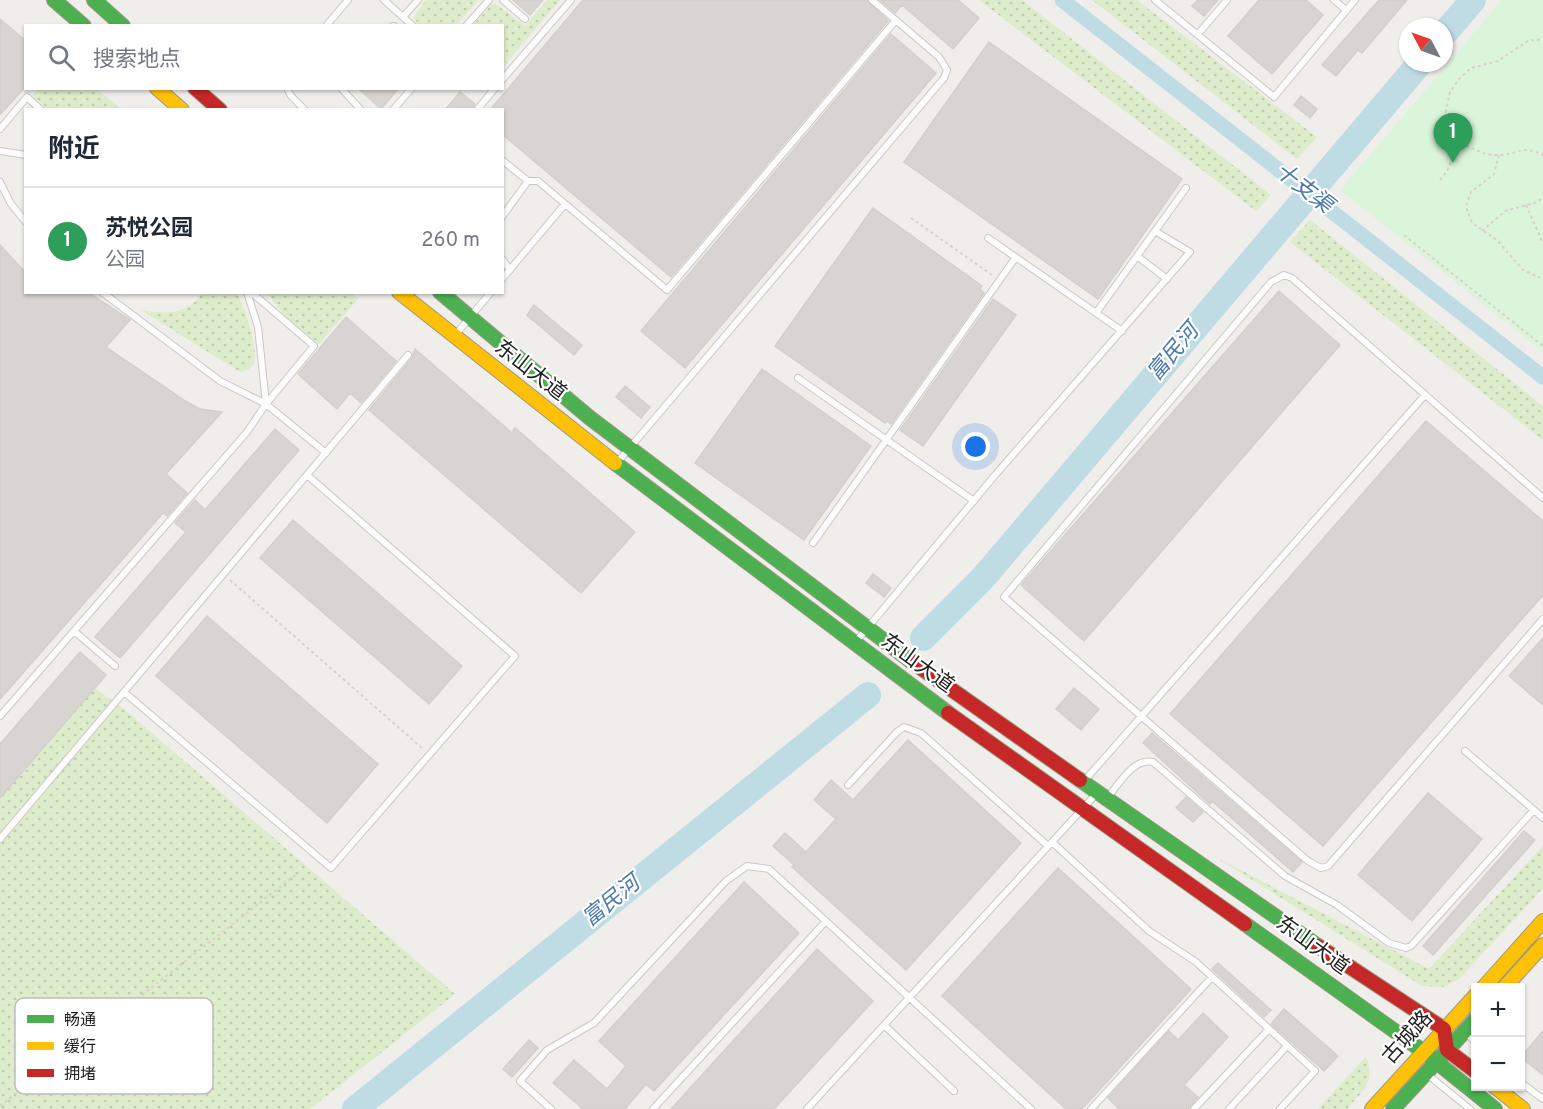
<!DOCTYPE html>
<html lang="zh">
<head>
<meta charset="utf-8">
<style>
	body { margin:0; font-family:Overpass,"Noto Sans SC",sans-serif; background:#f2f2f3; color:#1f2937 }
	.controls { position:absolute; right:18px; bottom:18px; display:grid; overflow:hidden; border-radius:0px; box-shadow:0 2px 4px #0004 }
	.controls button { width:54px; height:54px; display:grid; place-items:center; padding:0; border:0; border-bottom:2px solid #e0e1e3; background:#fff; color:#1f2937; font:30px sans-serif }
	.compass { position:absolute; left:1399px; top:18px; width:54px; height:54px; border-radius:50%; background:#fff; box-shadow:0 2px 4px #0004; rotate:311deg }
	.you { position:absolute; left:976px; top:447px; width:21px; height:21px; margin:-15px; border:4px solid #fff; border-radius:50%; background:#1a73e8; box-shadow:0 0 0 9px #1a73e833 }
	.badge { display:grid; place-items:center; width:39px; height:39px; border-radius:50%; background:#6a6968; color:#fff; font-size:20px; font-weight:700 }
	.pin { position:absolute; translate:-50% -50px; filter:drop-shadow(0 2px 3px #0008) }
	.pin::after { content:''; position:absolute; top:32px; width:21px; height:18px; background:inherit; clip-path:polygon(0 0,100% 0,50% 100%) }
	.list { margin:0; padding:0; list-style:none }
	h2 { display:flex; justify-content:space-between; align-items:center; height:78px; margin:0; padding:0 24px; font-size:26px }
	h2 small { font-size:20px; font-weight:400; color:#747a83 }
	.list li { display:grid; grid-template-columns:39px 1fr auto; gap:18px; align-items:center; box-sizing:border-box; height:108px; padding:0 24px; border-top:2px solid #e0e1e3 }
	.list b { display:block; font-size:22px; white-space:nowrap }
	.list p { margin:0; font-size:20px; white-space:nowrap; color:#747a83 }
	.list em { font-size:20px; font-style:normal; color:#747a83 }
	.icon { flex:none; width:33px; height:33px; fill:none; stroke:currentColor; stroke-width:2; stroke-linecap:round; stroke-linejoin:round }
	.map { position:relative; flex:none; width:1543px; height:1109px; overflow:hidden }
	.search { position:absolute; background:#fff; box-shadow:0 2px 4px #0004; left:24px; top:24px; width:480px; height:66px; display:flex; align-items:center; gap:15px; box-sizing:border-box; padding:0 21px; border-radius:0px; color:#747a83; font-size:22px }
	.panel { position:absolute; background:#fff; box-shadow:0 2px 4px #0004; left:24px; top:108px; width:480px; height:186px; border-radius:0px }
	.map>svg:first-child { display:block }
	.grass { fill:url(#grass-dots) }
	.park { fill:#daf5da }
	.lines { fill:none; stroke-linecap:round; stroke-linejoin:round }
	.canal { stroke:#bfdbe3; stroke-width:15 }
	.river { stroke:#bfdbe3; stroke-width:26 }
	.building { fill:#d7d4d2; stroke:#d3d0cc; stroke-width:1.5 }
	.lane-casing { stroke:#c9c8c7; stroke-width:8 }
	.fast-casing { stroke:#999a82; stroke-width:16 }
	.slow-casing { stroke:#999a82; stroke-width:16 }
	.jam-casing { stroke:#999a82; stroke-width:16 }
	.path { stroke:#dccecd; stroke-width:2; stroke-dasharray:3 3; stroke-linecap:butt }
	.lane { stroke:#fdfcfc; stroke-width:6 }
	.fast { stroke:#4caf50; stroke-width:14 }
	.slow { stroke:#ffc107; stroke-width:14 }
	.jam { stroke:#c62828; stroke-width:14 }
	.labels { text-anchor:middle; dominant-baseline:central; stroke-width:4.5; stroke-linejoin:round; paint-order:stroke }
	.street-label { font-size:21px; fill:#222; stroke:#fff }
	.water-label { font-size:22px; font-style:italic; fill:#4a7aab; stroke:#fff }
	.key { fill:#fff; stroke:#bdbdbd; stroke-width:1.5 }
	.key-label { font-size:16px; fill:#222 }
</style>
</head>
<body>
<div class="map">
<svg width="1543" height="1109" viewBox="0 0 1543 1109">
	<defs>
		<pattern id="grass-dots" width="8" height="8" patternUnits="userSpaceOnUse" patternTransform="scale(1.5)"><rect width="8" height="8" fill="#ddeccb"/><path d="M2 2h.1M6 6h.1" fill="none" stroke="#bdcaae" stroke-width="1.8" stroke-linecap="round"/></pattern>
	</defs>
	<rect width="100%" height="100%" fill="#f0eeeb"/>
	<path class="grass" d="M426,0h53l-23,25h-36l-7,-7z
		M547,0h13l-57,67 -1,-41 -29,-1 18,-20 5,-1 29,22z
		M979,0h43l249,195 -15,16z
		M1092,0h45l180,137 -20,22z
		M38,89h59l24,20h-73l-16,-13z
		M1310,220l233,186v34l-253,-198z
		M202,293h35c8,16 23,56 16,73l-11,6 -5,-2 -96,-60c24,4 46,6 61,-17z
		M267,293h84l7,6 -39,45 -35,-29z
		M95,688l29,21 331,285 -145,115h-310v-311z
		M1543,846v42l-84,91 -16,8 -21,-1 -208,-130 215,113z
		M1366,1056c10,26 -3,35 -19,53h-29z"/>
	<path class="park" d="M1502,0h41v352l-203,-162z"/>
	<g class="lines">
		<path class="canal" d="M1062,0l481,377"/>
		<path class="river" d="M1444,34l29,-34
			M923,638l60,-60 437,-515
			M355,1109l513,-414"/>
	</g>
	<path class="building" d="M513,0h30l-13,15z
		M583,0h284l21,21 -217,256 -169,-143v-24h-12z
		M880,0h78l21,18 -26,31 -51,-44 -7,8z
		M1198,0h20l-14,16 -12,-10z
		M1259,0h47l17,15 -51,59 -44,-38z
		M1379,0h28l-45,53 -4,-3 -22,26 -14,-11z
		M0,19l26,22v45l-26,29z
		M891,34l45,39 -251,295 -44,-37z
		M989,42l193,137 -84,120 -194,-137z
		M358,88h41l-18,21z
		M460,92l15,12 -3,6h-27z
		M1301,96l16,13 -7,9 -16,-13z
		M873,208l109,78 -2,3 4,4 -93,131 -4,-3 -2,2 -110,-77z
		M0,245l26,28v19h62l42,28 -24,27 81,55 13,7 22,3 -56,62 21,19 -20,23 -4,-3 -163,186z
		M1279,291l61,54 -256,296 -63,-56z
		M993,299l23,16 -93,131 -23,-16z
		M534,305l48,40 -8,10 -47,-40z
		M346,317l50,44 -35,42 -11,-10 -13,16 -39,-35z
		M415,349l97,84 3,-5 120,104 -54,61 -212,-183 43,-52z
		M762,369l109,77 -67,94 -109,-77z
		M625,386l25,21 -9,11 -25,-21z
		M1426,421l117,100v74l-220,251 -153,-132z
		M275,429l24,21 -179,208 -25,-21 91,-105 -11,-9 20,-23 10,10z
		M293,520l169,146 -33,38 -169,-146z
		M873,574l18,14 -7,9 -18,-14z
		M207,616l171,148 -51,59 -171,-147z
		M1543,638v67l-34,-29z
		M80,652l26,23 -106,123v-54z
		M1074,688l25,21 -18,21 -25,-21z
		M1152,733l150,129 -9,10 -81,-71 -2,3 -67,-61z
		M908,740l113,103 -115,127 -114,-103 2,-2 -21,-19 12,-13 21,19 30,-33 -22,-19 17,-20 22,20z
		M1428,793l54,46 -70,82 -54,-46z
		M1186,797l17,15 -10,10 -17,-14z
		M1524,831l11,9 -102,115 -10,-9z
		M1058,868l133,121 -109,120h-16l-124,-113z
		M744,882l55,51 -145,158 -8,-7 -21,25h-42l-30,-26 21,-23 33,29 19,-23 -27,-25z
		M817,949l56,52 -99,108h-103z
		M1218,963l53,47 -7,7 -52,-48z
		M1284,1009l54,47 -14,15 -53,-47z
		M1203,1013l25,24 -44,48 14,12 -10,12h-69l-11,-11 61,-67 9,9z
		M1543,1031v44l-22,-18z
		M529,1040l9,8 -26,29 -9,-8z"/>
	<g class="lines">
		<defs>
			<path id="lane" d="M384,0l29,26
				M503,0l22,19
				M1155,0l119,97 81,-97
				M1334,0l12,10
				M403,17l15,-17
				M326,26l22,-26
				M393,26h1
				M466,26l23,-26
				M1198,34l29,-34
				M502,80l69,-80
				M287,88l4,8 14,14
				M341,88l20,22
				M393,110l19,-22
				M477,110l18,-22
				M0,129l27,-32 14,13
				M0,151l26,4
				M502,160l26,21h10l129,109 229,-270
				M0,182l11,22 15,18
				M502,217l26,-36
				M988,238l134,93
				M1137,256l30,23
				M502,259l8,11
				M502,279l63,-75
				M247,292l11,35 8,77 60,49
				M251,292l63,54 -48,58
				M1096,313l90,-125
				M456,334l35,-42
				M798,378l176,123
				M616,464l328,-386 3,-8 -8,-13 -67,-57
				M1543,498l-251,-220 -8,-3 -13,7 -267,315 304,264 13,7 7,-2 215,-247
				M813,543l203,-286
				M74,631l41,35
				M854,644l142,-170 194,-222 -35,-21
				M124,692l207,176 184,-212 -208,-181
				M0,716l247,-284 19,-28 -46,-23 -118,-89
				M1085,780l340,-385
				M848,785l49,-53 7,-5 17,6 127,113
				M1108,797c12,-14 25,-39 45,-35l132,114 52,29 52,38 17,5 5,-2 123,-136 -69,-59
				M1534,810l9,8
				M0,839l408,-484
				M1052,842l97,89 47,31 119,109 -35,38
				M884,1025l70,66
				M1465,1033l11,9
				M1428,1075l42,34
				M1520,1082l23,17
				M551,1109l-31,-28 27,-31 47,-27 132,-142 21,-15 22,3 262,240
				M653,1109l173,-188
				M807,1109l290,-316
				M1091,1109l121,-132
				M1194,1109l75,-80
				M1229,1109l58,-63"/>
			<path id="fast" d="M54,0l30,26
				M94,0l29,26
				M440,292l150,126 321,243
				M615,463l333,250
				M1080,780l238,166
				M1245,924l179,128 71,57
				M1393,1109l83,-90"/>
			<path id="slow" d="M157,88l25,22
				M399,292l216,171
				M1483,988l60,-67
				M1504,988l39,-43
				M1494,1086l29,23
				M1372,1109l104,-114"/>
			<path id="jam" d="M195,88l25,22
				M911,661l169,119
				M948,713l297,211
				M1318,946l126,83 3,21 29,22"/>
		</defs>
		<use href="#lane" class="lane-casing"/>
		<use href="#fast" class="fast-casing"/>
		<use href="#slow" class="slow-casing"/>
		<use href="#jam" class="jam-casing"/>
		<path class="path" d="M1449,140c18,3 31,16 49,15 20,0 23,-11 45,0
			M1499,155l-5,19 -23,18 -5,15 6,16 25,17 26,30 20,9
			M1440,180l9,-12 3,-12 -8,-36 6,-28 9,-13 12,-11 27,-7 30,-20 15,-2
			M1526,205l17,38
			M911,218l81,57
			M1482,231l23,-20 33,-9 5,-5
			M1404,235l139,111
			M230,580l192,168
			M0,1106l298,-233"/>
		<use href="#lane" class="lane"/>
		<use href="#fast" class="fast"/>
		<use href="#slow" class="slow"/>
		<use href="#jam" class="jam"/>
	</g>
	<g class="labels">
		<g class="street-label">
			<text transform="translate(530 371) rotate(38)">东山大道</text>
			<text transform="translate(917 664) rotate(36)">东山大道</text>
			<text transform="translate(1312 946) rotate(36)">东山大道</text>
			<text transform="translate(1408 1038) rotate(-48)">古城路</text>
		</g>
		<g class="water-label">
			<text transform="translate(1303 189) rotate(38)">十支渠</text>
			<text transform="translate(1174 353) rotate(-50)">富民河</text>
			<text transform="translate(612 902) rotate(-39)">富民河</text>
		</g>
	</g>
	<rect x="15" y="998" width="198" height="96" rx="9" class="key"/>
	<rect x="27" y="1015" width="27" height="8" fill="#4caf50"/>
	<rect x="27" y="1042" width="27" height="8" fill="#ffc107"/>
	<rect x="27" y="1069" width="27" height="8" fill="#c62828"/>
	<g class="key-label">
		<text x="64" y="1025">畅通</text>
		<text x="64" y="1052">缓行</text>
		<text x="64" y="1079">拥堵</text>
	</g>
</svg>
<div class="controls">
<button>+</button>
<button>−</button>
</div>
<svg class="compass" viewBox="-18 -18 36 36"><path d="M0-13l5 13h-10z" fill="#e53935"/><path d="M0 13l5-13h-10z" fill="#747a83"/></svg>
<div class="you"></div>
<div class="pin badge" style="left:1453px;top:163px;background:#2e9e5b">1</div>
<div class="search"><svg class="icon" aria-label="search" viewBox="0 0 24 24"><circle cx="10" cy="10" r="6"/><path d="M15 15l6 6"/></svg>搜索地点</div>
<section class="panel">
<h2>附近<small></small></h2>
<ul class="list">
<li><span class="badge" style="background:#2e9e5b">1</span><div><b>苏悦公园</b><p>公园</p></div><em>260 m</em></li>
</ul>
</section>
</div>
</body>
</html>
